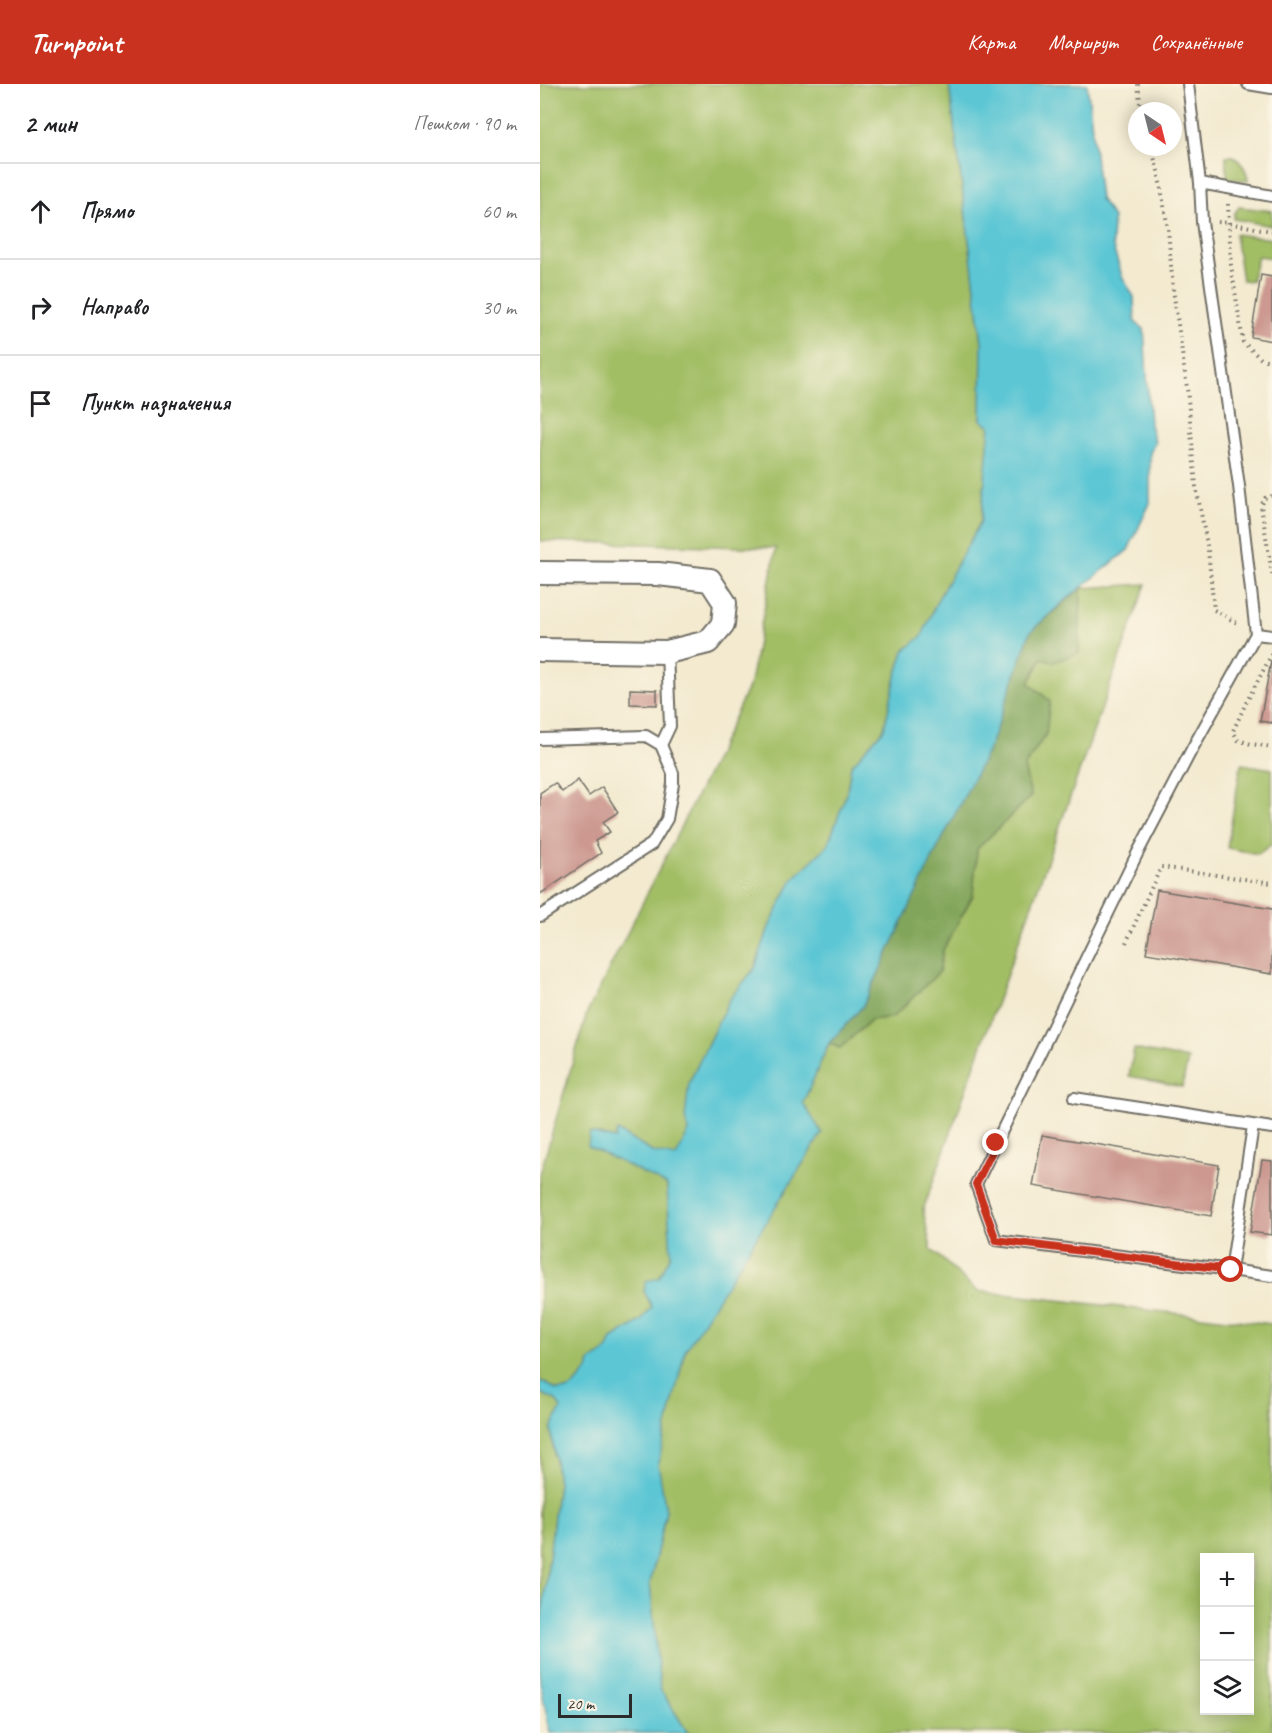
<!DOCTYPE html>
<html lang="ru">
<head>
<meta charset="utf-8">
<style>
	body { margin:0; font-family:Caveat,sans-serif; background:#f6f6f6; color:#202124 }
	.controls { position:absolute; right:18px; bottom:18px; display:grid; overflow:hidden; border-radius:0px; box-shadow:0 3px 15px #0003 }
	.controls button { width:54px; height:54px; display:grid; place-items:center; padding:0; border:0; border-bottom:2px solid #e0e0e0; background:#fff; color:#202124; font:30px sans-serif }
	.compass { position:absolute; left:588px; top:18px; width:54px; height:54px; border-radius:50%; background:#fff; box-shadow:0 3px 15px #0003; rotate:145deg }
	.scale { position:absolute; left:18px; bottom:15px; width:74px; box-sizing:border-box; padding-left:6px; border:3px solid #2b2b2b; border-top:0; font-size:16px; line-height:21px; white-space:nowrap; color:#2b2b2b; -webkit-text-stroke:4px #fcf5e5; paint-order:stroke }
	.stop { position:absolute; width:18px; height:18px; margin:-14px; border:4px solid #c8321e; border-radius:50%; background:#fff }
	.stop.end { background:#c8321e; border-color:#fff; box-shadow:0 2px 6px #0008 }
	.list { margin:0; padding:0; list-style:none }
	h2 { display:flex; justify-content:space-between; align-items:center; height:78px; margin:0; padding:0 24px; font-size:26px }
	h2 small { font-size:20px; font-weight:400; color:#757577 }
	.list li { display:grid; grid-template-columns:39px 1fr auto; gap:18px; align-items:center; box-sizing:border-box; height:96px; padding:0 24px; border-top:2px solid #e0e0e0 }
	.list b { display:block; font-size:22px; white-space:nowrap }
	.list em { font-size:20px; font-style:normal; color:#757577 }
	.icon { flex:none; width:33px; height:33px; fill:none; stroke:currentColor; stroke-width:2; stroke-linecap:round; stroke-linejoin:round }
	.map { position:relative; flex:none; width:732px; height:1649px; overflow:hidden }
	header { display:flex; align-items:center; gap:36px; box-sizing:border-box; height:84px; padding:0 30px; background:#c8321e; color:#fff }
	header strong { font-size:28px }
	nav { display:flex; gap:33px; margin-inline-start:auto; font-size:21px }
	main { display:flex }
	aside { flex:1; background:#fff }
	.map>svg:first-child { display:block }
	.green { fill:#a2be65; stroke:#667448; stroke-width:1.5; fill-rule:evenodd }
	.forest { fill:#81a55a; stroke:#566842; stroke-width:1.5 }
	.water { fill:#5bc6d4; stroke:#437880; stroke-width:1.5 }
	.building { fill:#cc9890 }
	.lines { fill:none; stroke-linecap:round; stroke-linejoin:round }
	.service-casing { stroke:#716e65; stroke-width:14 }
	.minor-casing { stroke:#716e65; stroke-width:26 }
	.path { stroke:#716e65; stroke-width:4; stroke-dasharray:1.5 4.5; stroke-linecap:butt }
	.service { stroke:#fff; stroke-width:10 }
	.minor { stroke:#fff; stroke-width:22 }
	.route { stroke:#c8321e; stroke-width:8 }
</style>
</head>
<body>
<header>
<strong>Turnpoint</strong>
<nav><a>Карта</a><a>Маршрут</a><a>Сохранённые</a></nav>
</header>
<main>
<aside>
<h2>2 мин<small>Пешком · 90 m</small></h2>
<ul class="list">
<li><svg class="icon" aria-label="ahead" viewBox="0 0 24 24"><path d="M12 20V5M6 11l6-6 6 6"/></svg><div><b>Прямо</b></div><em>60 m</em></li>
<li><svg class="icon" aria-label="right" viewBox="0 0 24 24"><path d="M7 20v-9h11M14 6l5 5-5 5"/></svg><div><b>Направо</b></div><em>30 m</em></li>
<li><svg class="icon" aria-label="arrive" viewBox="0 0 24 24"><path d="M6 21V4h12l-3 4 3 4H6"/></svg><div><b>Пункт назначения</b></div></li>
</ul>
</aside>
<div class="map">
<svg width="732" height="1649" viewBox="0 0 732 1649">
	<rect width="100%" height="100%" fill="#fcf5e5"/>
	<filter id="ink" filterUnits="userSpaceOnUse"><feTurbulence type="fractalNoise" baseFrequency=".0167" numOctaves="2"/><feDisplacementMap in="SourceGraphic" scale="12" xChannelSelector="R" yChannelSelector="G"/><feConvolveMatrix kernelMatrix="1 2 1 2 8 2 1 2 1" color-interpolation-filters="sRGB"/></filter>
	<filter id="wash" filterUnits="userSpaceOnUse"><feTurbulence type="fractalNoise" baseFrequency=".008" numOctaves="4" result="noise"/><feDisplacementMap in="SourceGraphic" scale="24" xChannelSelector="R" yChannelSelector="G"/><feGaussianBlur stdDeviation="1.35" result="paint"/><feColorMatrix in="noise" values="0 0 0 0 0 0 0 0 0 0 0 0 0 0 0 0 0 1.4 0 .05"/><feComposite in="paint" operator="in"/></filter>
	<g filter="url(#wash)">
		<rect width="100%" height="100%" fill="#f3ead0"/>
		<path class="green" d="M0,0h409l33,258 -1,78 9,6 -9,95 -44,80 -15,36 -18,14 -8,26 -12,52 -33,37 -4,26 -19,53 -35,34 -24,48 -14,41 -26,32 -40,83 1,48 -14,27 -24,-6 -34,-21 -3,8 -25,-6 -1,13 78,38 4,71 -12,23 -15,13 8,16 -10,13 -30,19 -4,10 -18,13 -2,8 -15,17 -6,3h-11l-11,-8h-5v-208l47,-161 126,-250 37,-80 26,-135 -236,-7z
			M686,72h8c8,8 13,13 14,25l-21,-3z
			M699,123l33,4v15l-38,-7v-5z
			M695,150l37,5v19l-14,-2 -7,25 -9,-1z
			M606,500l-223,626 8,39 46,42 295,33v409h-584l-28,-44 -10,-106 16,-72 -9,-48 28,-112 118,-248 26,-60 11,5 31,-28 22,-3 46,-45 4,-22 30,-55 4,-46 54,-53 -7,-29 22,-33 -17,-50 13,-26 37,-6 2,-64zM664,1474h46v152h-46z
			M701,680l31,5v75l-14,10 -31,-6z
			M594,965l54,10 -6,28 -53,-11z
			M0,1309l16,7 5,8 -10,22 7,53 -18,150z"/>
		<path class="forest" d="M541,504l-2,65 -25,9 -12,-4 -13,25 21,18 -4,33 -22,33 7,29 -54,53 -4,46 -30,55 -4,22 -46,45 -22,3 -31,28 -11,-5 34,-37 71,-151 56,-109 40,-114z"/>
		<path class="water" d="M409,0h138l13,115 13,19 -1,26 10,32 12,21 1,25 9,7 6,96 5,17 -5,11v50l-22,47 -67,54 -31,28 -40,114 -56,109 -71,151 -34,37 -26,60 19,30 -137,218 -27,112 8,48 -16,72 10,106 28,44h-138l-10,-52v-48l18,-150 -7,-54 10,-21 -5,-8 -16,-7v-11h5l11,8h11l6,-3 15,-17 2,-8 18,-13 4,-10 30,-19 10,-13 -8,-16 2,-10 13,-3 12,-23 -4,-70 -79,-39 2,-13 25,6 2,-8 35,21 24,5 13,-26 -4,-12 4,-36 40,-83 26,-32 14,-41 24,-48 35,-34 19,-53 4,-26 33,-37 12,-52 8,-26 18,-15 15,-35 44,-80 9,-95 -9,-6 1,-78z"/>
		<g id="blocks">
			<path class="building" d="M721,191l11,2v64l-21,-4z
				M731,577h1v62l-12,-2z
				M90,605l27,1v15l-27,-1z
				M38,696l11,16 13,-9 16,25 -15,10 7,10 -15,9 6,12 -61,41v-101l15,-10 7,9z
				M617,806l115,19v65l-126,-21z
				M502,1051l177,30 -8,51 -178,-30z
				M722,1076l10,1v74l-22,-3z"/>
		</g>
	</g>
	<g filter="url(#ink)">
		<use href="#blocks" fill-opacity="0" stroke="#716e65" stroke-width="1.5"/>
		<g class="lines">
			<defs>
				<path id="service" d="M648,0l12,99 2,39 37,264 17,148 -64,115 -55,105 -161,330 20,56 235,30
					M708,0l24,4
					M660,99l72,13
					M716,550l16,2
					M0,655l106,-3 15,9 12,28v11l-6,35 -15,25 -112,72
					M121,661l9,-19 -3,-74
					M534,1014l198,30
					M713,1042l-22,144 41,6"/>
				<path id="minor" d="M0,489l118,1 52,6 15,23 -2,21 -15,18 -41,10 -127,-2"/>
			</defs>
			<use href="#service" class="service-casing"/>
			<use href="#minor" class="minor-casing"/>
			<path class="path" d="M598,0l3,27
				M611,63l7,24 10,58 5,60 14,99 9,98 12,64 6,60 23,13
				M688,120l3,61 12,77 18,17 11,2
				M678,138l10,1 44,8
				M732,412l-7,2 -4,8 11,68
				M732,570l-25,47 -14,30 5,9 13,4 21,3
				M586,859l35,-76 111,16"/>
			<use href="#service" class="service"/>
			<use href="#minor" class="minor"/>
		</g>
	</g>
	<g class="lines" filter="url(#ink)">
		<path class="route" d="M456,1059l-20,41 20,56 235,30"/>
	</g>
</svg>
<div class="controls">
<button>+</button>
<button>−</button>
<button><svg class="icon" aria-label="layers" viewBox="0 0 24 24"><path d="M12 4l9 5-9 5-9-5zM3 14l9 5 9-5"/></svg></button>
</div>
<svg class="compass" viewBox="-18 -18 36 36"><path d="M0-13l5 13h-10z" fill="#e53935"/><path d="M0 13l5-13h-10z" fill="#757577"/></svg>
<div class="scale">20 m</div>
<div class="stop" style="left:691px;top:1186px"></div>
<div class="stop end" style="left:456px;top:1059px"></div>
</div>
</main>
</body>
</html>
